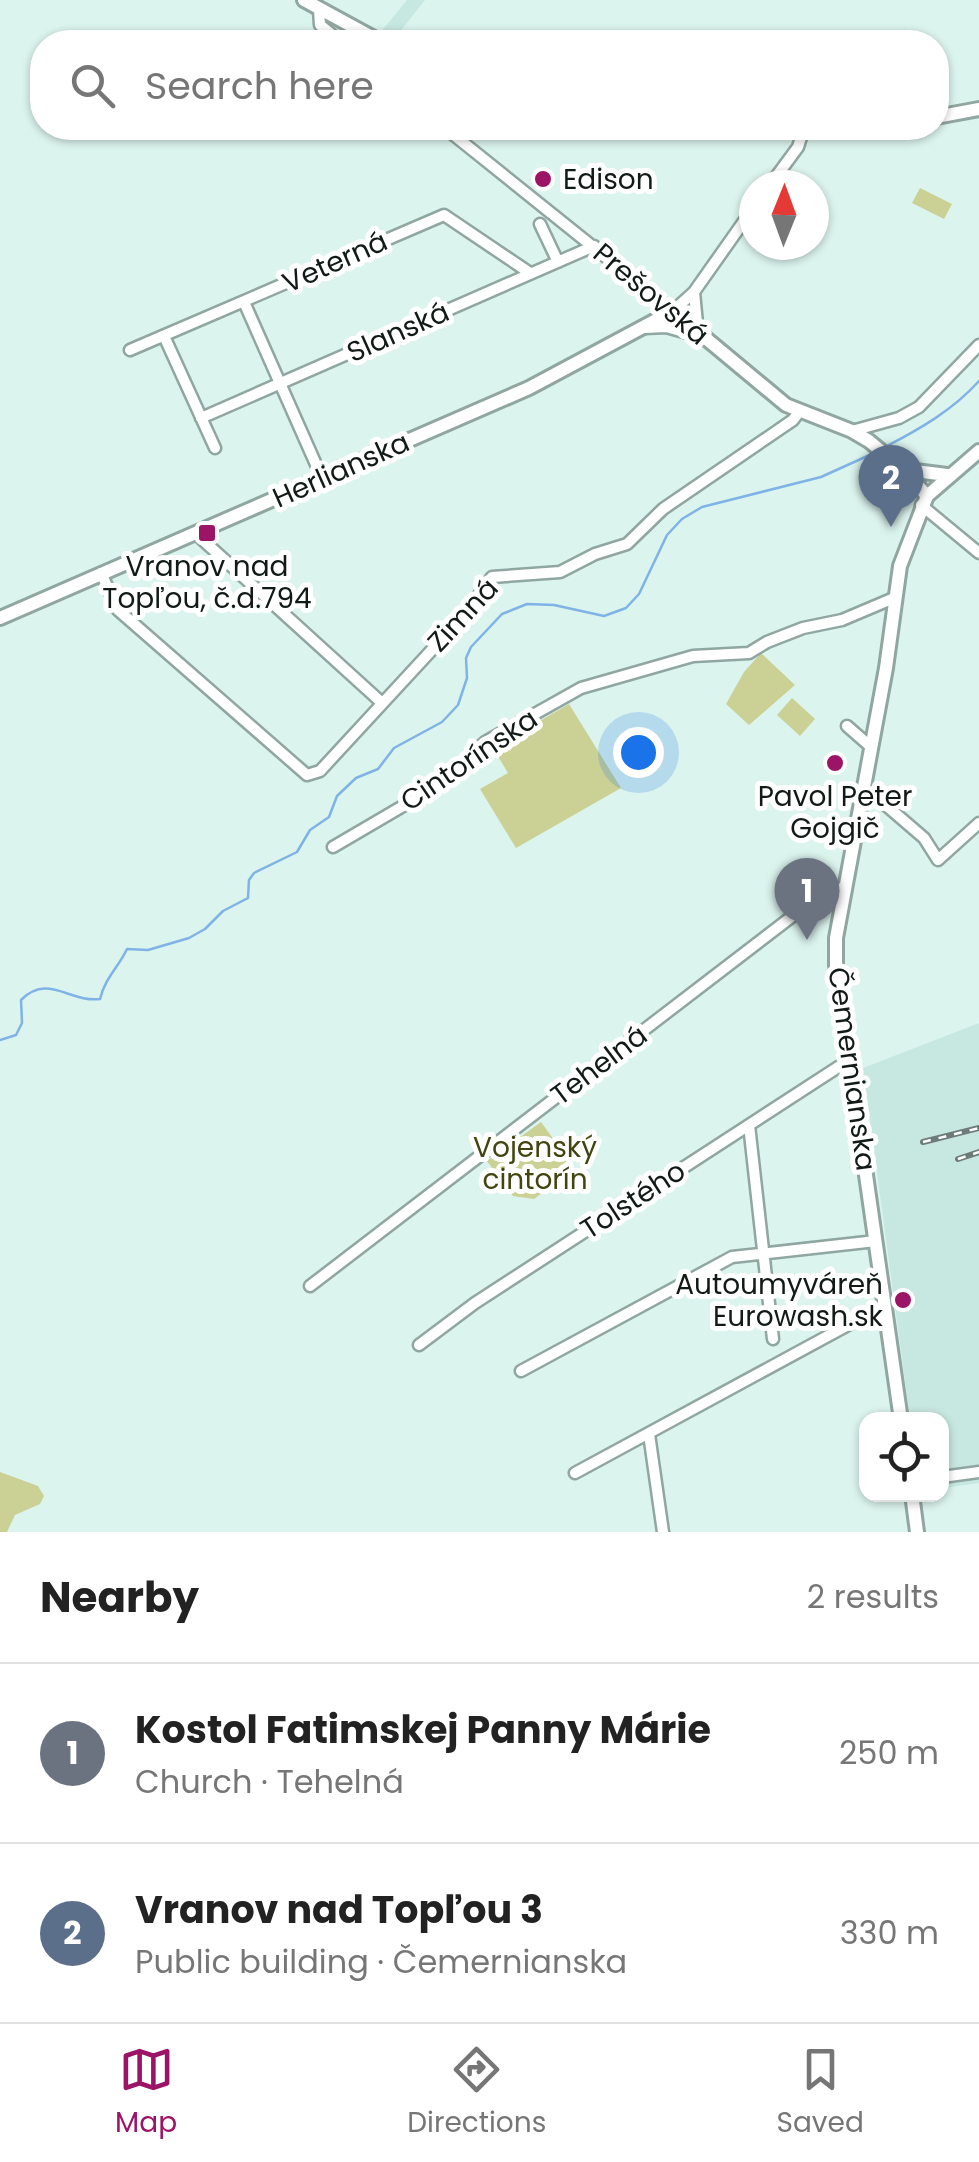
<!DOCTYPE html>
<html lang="en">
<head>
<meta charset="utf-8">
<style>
	body { margin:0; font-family:Poppins,sans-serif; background:#f6f6f6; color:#222 }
	.controls { position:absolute; right:30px; bottom:30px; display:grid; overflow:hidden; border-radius:20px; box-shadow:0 2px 8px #0004 }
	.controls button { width:90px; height:90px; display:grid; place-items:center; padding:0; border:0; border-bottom:2px solid #e0e0e0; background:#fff; color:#222; font:50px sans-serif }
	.compass { position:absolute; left:739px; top:170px; width:90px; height:90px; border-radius:50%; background:#fff; box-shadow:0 2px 8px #0004; rotate:1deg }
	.you { position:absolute; left:638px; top:752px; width:35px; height:35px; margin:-25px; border:8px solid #fff; border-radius:50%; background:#1a73e8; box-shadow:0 0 0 15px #1a73e833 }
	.badge { display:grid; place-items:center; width:65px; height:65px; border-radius:50%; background:#9c1466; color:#fff; font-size:32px; font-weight:700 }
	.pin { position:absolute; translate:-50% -82px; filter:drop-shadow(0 2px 5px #0008) }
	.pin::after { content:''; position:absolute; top:52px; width:35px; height:30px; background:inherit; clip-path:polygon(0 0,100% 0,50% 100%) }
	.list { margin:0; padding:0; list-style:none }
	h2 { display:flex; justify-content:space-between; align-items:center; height:130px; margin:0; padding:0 40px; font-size:42px }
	h2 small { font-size:32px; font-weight:400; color:#767676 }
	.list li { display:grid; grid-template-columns:65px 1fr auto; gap:30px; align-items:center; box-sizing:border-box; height:180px; padding:0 40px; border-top:2px solid #e0e0e0 }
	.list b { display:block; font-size:38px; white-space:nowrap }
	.list p { margin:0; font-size:32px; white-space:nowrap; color:#767676 }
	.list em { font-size:32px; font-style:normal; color:#767676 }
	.icon { flex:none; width:55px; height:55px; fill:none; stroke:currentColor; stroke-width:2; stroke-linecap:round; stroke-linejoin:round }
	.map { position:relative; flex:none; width:979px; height:1532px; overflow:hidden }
	.search { position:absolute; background:#fff; box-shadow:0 2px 8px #0004; left:30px; right:30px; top:30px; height:110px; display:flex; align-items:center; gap:25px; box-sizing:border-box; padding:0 35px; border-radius:40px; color:#767676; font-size:38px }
	.sheet { height:490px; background:#fff }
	nav { display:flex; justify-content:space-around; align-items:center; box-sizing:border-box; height:140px; border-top:2px solid #e0e0e0; background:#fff; font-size:28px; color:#767676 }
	nav a { display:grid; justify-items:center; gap:5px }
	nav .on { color:#9c1466 }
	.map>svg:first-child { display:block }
	.built { fill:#c7e8e0 }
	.green { fill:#cbd094 }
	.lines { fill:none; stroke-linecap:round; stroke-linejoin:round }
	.stream { stroke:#7fb3e6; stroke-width:2.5 }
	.minor-casing { stroke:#90a6a1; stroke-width:15 }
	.major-casing { stroke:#90a6a1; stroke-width:18 }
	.minor { stroke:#fff; stroke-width:10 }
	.major { stroke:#fff; stroke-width:12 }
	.rail-casing { stroke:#6d7c79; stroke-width:6 }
	.rail { stroke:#fff; stroke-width:2.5; stroke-dasharray:8; stroke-linecap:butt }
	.poi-dot { fill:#9c1466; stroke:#fff; stroke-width:4 }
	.labels { text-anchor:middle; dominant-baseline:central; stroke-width:10; stroke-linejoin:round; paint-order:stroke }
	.poi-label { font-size:28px; fill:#121a18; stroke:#fff }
	.street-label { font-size:28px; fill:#121a18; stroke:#fff }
	.park-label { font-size:28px; fill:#42450f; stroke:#fff }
</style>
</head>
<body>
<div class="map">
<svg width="979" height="1532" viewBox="0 0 979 1532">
	<rect width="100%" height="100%" fill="#dcf4ee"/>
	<path class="built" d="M407,0h18l-30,38 -15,-5z
		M979,1023v460l-36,5 -1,-68 -32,-1 -47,-351z"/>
	<path class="green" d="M920,188l32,16 -8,15 -32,-16z
		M761,653l34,32 -46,40 -23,-21 18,-32z
		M792,698l23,21 -15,17 -23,-21z
		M569,704l52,84 -105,60 -36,-59 28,-16 -15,-25z
		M541,1122l26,36 -4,20 -29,21 -21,-3 -26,-35z
		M0,1472l38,14 6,10 -4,8 -25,11 -8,17h-7z"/>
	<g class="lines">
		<path class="stream" d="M885,447c35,-18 68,-37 94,-66
			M0,1040l16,-5 6,-12 -1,-23c27,-27 49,3 79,-1 5,-21 18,-31 27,-50l21,1 41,-12 16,-9 18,-18 25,-13 1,-18 5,-7 43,-21 13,-22 19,-13 8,-21 19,-18 22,-9 16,-21 48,-26 16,-17 9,-27 -1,-20 5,-11 31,-33 25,-10 27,1 50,11 22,-8 13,-14 28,-59 15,-16 20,-12 119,-30 53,-24"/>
		<defs>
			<path id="minor" d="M319,10l1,15 21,17
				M445,128l228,183 21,-19 60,-85
				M770,185l28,-38 5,-16
				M540,224l18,38
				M694,292l4,42
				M244,302l78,176
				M645,328l21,-1 36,10
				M164,336l51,112
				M130,350l314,-135 86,58
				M201,418l393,-172
				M852,431l47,-13 20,-11 60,-62
				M921,505l58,48
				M195,533l186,169
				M101,573l17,37 189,165 13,-4 145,-157 27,-37 68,-5 35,-18 32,-10 36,-35 130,-89 6,-8
				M847,726l24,21
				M874,795l50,43 14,22 41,-37
				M333,847l111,-65 41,-40 96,-54 112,-32 56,-3 18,-11 36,-14 39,-8 52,-22
				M749,1125l24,214
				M310,1286l514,-394 19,-4
				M419,1345l56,-42 374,-243
				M521,1371l211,-114 144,-16
				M649,1434l14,98
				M575,1473l310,-168
				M942,1477l37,-5"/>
			<path id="major" d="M304,0l77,42
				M936,117l43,-8
				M692,128l111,3 62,-3
				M907,470l40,5
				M0,618l529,-230 144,-77 113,94 66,26 17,10 35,29 23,26
				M901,1420l-65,-455v-27l50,-270 14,-102 27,-70 52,-45
				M912,1494l5,38"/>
		</defs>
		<use href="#minor" class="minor-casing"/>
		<use href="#major" class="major-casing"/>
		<use href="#minor" class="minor"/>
		<use href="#major" class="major"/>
		<defs>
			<path id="rail" d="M923,1142l56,-14
				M958,1159l21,-7"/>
		</defs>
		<use href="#rail" class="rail-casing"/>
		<use href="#rail" class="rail"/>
	</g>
	<g class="poi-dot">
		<circle cx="543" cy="179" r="10"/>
		<rect x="197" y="523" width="20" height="20" rx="5"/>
		<circle cx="835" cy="763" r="10"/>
		<circle cx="903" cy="1300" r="10"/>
	</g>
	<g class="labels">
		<g class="poi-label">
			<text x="563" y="179" text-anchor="start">Edison</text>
			<text x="207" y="566">Vranov nad<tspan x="207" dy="32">Topľou, č.d.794</tspan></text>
			<text x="835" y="796">Pavol Peter<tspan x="835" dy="32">Gojgič</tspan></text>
			<text x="883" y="1284" text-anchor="end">Autoumyváreň<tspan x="883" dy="32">Eurowash.sk</tspan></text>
		</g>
		<g class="street-label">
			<text transform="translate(335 262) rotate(-24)">Veterná</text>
			<text transform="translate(651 294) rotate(40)">Prešovská</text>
			<text transform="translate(398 332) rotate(-24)">Slanská</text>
			<text transform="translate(341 470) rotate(-24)">Herlianska</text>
			<text transform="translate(463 615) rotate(-47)">Zimná</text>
			<text transform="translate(469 760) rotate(-34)">Cintorínska</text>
			<text transform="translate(599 1065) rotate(-37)">Tehelná</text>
			<text transform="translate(852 1069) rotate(82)">Čemernianska</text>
			<text transform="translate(633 1200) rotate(-33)">Tolstého</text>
		</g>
		<g class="park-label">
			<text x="535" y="1147">Vojenský<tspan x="535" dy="32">cintorín</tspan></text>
		</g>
	</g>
</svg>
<div class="controls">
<button><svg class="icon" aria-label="locate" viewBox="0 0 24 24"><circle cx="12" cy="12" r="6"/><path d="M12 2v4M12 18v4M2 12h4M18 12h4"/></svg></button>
</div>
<svg class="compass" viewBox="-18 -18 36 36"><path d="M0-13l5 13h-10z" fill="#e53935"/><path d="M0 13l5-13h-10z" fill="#767676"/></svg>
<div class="you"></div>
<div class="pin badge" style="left:807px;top:940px;background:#6b7280">1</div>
<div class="pin badge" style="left:891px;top:527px;background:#5c6f8a">2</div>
<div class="search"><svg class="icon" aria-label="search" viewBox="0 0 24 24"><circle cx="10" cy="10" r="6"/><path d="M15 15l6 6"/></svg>Search here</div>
</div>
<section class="sheet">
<h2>Nearby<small>2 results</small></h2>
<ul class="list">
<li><span class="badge" style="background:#6b7280">1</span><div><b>Kostol Fatimskej Panny Márie</b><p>Church · Tehelná</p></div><em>250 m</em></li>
<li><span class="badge" style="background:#5c6f8a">2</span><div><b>Vranov nad Topľou 3</b><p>Public building · Čemernianska</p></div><em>330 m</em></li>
</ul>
</section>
<nav>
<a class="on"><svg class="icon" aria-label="map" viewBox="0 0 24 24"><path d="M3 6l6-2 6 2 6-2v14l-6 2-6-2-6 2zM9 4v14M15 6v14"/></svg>Map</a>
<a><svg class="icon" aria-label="directions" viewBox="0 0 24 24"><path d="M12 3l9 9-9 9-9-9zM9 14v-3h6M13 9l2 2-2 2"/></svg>Directions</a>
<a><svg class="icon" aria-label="saved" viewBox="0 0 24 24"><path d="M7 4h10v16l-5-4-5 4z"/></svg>Saved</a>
</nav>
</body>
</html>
